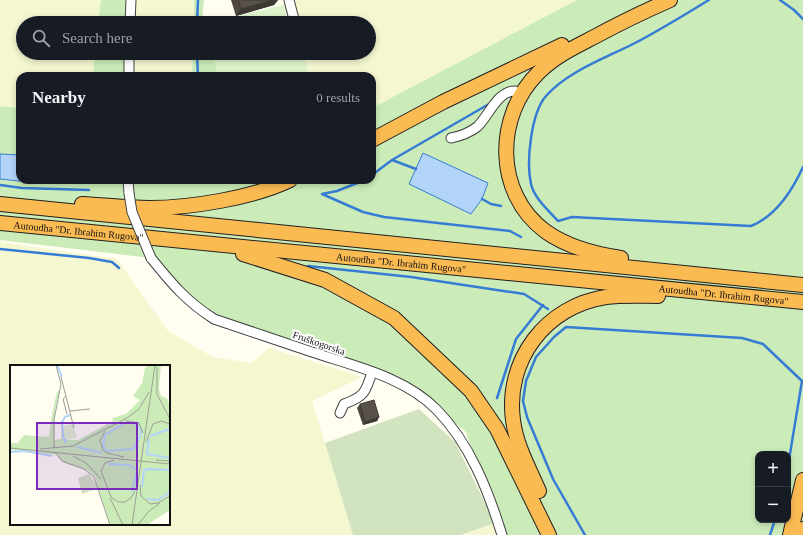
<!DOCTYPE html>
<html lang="en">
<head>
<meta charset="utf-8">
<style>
	body { margin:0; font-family:"Times New Roman",serif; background:#20242c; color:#f1f3f6 }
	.controls { position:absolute; right:12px; bottom:12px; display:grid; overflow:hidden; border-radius:8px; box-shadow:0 2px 6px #0003 }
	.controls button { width:36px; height:36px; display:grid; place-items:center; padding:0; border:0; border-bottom:1px solid #363941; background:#171b24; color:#f1f3f6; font:20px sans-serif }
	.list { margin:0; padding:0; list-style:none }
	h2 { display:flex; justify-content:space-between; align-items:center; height:52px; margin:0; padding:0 16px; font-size:17px }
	h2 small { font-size:13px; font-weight:400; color:#9ea1a6 }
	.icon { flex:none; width:22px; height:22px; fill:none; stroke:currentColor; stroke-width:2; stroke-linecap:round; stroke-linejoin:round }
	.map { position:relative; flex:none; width:803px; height:535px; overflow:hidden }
	.search { position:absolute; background:#171b24; box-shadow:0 2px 6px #0003; left:16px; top:16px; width:360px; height:44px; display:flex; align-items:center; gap:10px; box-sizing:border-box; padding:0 14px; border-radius:22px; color:#9ea1a6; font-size:15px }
	.panel { position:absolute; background:#171b24; box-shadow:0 2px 6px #0003; left:16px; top:72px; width:360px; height:112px; border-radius:12px }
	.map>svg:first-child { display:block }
	.farmland { fill:#f4f7d0; fill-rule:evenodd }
	.green { fill:#cbecb8; fill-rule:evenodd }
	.cemetery { fill:#d2e3c0 }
	.pitch { fill:#def3cb }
	.water { fill:#b3d4f9; stroke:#367cd4 }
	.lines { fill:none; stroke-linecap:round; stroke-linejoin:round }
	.stream { stroke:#367cd4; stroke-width:2.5 }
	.minor-casing { stroke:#424242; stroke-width:11 }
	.highway-casing { stroke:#202020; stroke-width:16 }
	.minor { stroke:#fff; stroke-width:9 }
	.highway { stroke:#fbbb53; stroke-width:14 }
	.minor-bridge-casing { stroke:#424242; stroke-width:11; stroke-linecap:butt }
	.minor-bridge { stroke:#fff; stroke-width:9 }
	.wall { fill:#4d4740 }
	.shaded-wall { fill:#3e3934 }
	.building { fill:#59524b; stroke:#3e3934 }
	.labels { text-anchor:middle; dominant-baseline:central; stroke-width:4; stroke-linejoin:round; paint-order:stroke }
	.street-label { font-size:10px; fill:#0f0f0f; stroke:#fff }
	.inset-river { fill:none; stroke:#b3d4f9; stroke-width:2 }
	.inset-road { fill:none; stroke:#9f9e97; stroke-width:1 }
	.view { fill:#7b2cbf; fill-opacity:0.15; stroke:#7b2cbf; stroke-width:2 }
	.inset-edge { fill:none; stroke:#0f0f0f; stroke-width:2 }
</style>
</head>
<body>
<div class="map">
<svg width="803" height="535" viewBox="0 0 803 535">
	<rect width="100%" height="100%" fill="#fffef1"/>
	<path class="farmland" d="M0,0h101l-3,23h-75v30h72l-2,23h-73v32l-20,-2z
		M131,0h63v23h-64z
		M296,0h281l-205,108v-32h-63l-6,-23h66v-30h-74l-5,-20z
		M129,53h64l-1,23h-63z
		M0,242l117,17 51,72 45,26 38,6 18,-15 93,29 -50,24 41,134h-353zM11,366h158v158h-158z
		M495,523l3,12h-36z"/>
	<path class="green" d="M101,0h30l-1,23h-32z
		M194,0h10l-2,20 2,3h-10z
		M577,0h226v535h-301l-25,-66 -11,-37 -55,-45 -197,-68 -35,-27 -39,-58 11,24 -151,-18v-134l20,2v72h352v-72zM758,454h30v66h-30z
		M95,53h34v23h-36z
		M193,53h20l5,23h-26z"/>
	<path class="cemetery" d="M419,409l36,33 40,81 -34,12h-108l-28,-92z"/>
	<path class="pitch" d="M290,3l5,20h-84z
		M213,53h90l6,23h-91z"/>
	<path class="water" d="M423,153l65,30 -6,16 -11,15 -62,-30z
		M0,154l20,1v25h8v2l-28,-3z"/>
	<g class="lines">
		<path class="stream" d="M709,0c-25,15 -49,30 -74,43 -29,15 -67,28 -89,53 -15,17 -20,66 -15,88 3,14 18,27 27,37l14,-4 179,9c25,-10 41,-35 52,-59
			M780,0l14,10 9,9
			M197,23l1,-23
			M197,53l1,23
			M392,160l97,-56
			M372,175l20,-15 24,9
			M0,185l22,3 67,2
			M322,194l41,18 21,5 126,14 11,6
			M322,194l15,-3 28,-11
			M482,199l9,5 10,2
			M0,249l89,9 23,4 7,6
			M308,266l103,11 113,17 24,15
			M497,398l19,-59 27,-34
			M585,535l-32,-56 -26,-62 -4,-16 3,-20 10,-24 18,-20 12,-10 176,11 21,6 39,37 -14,85
			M770,535l5,-15"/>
		<defs>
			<path id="minor" d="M289,0l6,23
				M130,23l1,-23
				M129,76v-23
				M451,138c10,-2 18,-5 26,-11 11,-10 21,-37 38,-36l5,4
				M128,180l1,13
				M151,258c21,26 35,43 63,61 33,11 65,22 98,33 42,14 93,25 125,58 33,34 51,80 65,125
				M340,413l4,-9c20,-7 22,-12 28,-32"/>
			<g id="highway">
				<path d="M372,140l71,-38 119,-57"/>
				<path d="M0,204l803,81"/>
				<path d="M82,204c22,1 45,4 67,4 41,0 104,-10 141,-28"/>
				<path id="s1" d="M0,223l803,79"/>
				<path d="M243,254l82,26 69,38 77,73 26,38 52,106"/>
				<path d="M621,258c-27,-4 -54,-11 -76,-27 -51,-38 -50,-115 -7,-158 17,-17 37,-26 58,-37 24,-13 49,-25 74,-36"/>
				<path d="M539,491c-10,-23 -23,-46 -26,-71 -8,-60 33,-114 93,-123 17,-2 34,-1 52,-1"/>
				<path d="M790,535l13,-55"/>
				<path d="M802,535l1,-6"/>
			</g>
		</defs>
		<use href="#minor" class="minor-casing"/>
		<use href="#highway" class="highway-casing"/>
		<use href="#minor" class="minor"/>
		<use href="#highway" class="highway"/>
		<defs>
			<path id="minor-bridge" d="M129,193l3,19 19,46"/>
		</defs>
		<use href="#minor-bridge" class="minor-bridge-casing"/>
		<use href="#minor-bridge" class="minor-bridge"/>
	</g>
	<path class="wall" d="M231,0h47l-4,5 -38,11z
		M360,404l19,13 -2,4 -14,4 -6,-17z"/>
	<path class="shaded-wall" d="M273,0h5l-4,5 -38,11 5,-7z
		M379,417l-2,4 -14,4 2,-3z"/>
	<path class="building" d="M238,0h35l-32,9z
		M374,400l5,17 -14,5 -5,-18z"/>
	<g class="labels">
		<g class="street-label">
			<text stroke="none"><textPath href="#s1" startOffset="79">Autoudha "Dr. Ibrahim Rugova"</textPath></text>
			<text stroke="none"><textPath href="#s1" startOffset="403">Autoudha "Dr. Ibrahim Rugova"</textPath></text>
			<text stroke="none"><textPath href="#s1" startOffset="727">Autoudha "Dr. Ibrahim Rugova"</textPath></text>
			<text transform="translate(319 343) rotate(19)">Fruškogorska</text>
		</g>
	</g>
	<g transform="translate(10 365)">
		<rect width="160" height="160" fill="#fffef1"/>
		<path d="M140,0h11l-2,23 2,8 6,2 3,9v103l-23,15h-37l-15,-48 -7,-6 -24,-8 -7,-8 -47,-5v-7h8l6,-8 25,2 3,-23 5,-22 3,-3 -5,22 -1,29 7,-1 1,-19 4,20h12l35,-19 -1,-3 14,-4 14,-14 -7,-4 9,-13 3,-15z" fill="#cbecb8"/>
		<path d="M79,109l10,14 -17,6 -4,-16z" fill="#d2e3c0"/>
		<path d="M63,59l4,14 -11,2 -3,-14z" fill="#def3cb"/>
		<path class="inset-river" d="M47,0l5,12M117,57l7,1 7,7 -1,7 -7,12 -26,2 -4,-5 2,-11zM140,71l20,-7M139,74l-2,15 23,4M56,78l-3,-6 -1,-15 3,-5 5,-2M67,82l25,6M0,87l15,-1 27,5M98,99l21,1 8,5 -5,22M132,122l2,-16 3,-2 23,1M137,134l11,1 12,-8"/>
		<path class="inset-road" d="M147,2v27l13,25M51,12l13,51M56,31l-3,3 4,15M60,46l20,-2M116,56l13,2 4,10M95,66l-5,10 3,9 4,3 17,4M136,77l7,-18 8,-3 9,3M0,83l160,16M44,83v-28l7,-36 -5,-19M30,84l33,-3 54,-28 12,-9 10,-17M45,87l7,9 22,8 10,8 16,48M63,91l13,7 15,16M104,95l-9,3 -4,8 10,26 7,5h7l6,-4 4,-7M146,95l14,1M130,120l1,11 9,8 8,-1 12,-7M100,133l13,27M122,160l23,-160M128,160l10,-13 12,-9"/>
		<path class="view" d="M27,58h100v66h-100z"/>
		<rect width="160" height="160" class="inset-edge"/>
	</g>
</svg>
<div class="controls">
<button>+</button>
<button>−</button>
</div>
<div class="search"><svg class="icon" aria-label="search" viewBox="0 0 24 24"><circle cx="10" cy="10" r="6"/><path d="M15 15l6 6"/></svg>Search here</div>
<section class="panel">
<h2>Nearby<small>0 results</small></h2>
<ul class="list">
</ul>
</section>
</div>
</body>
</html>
